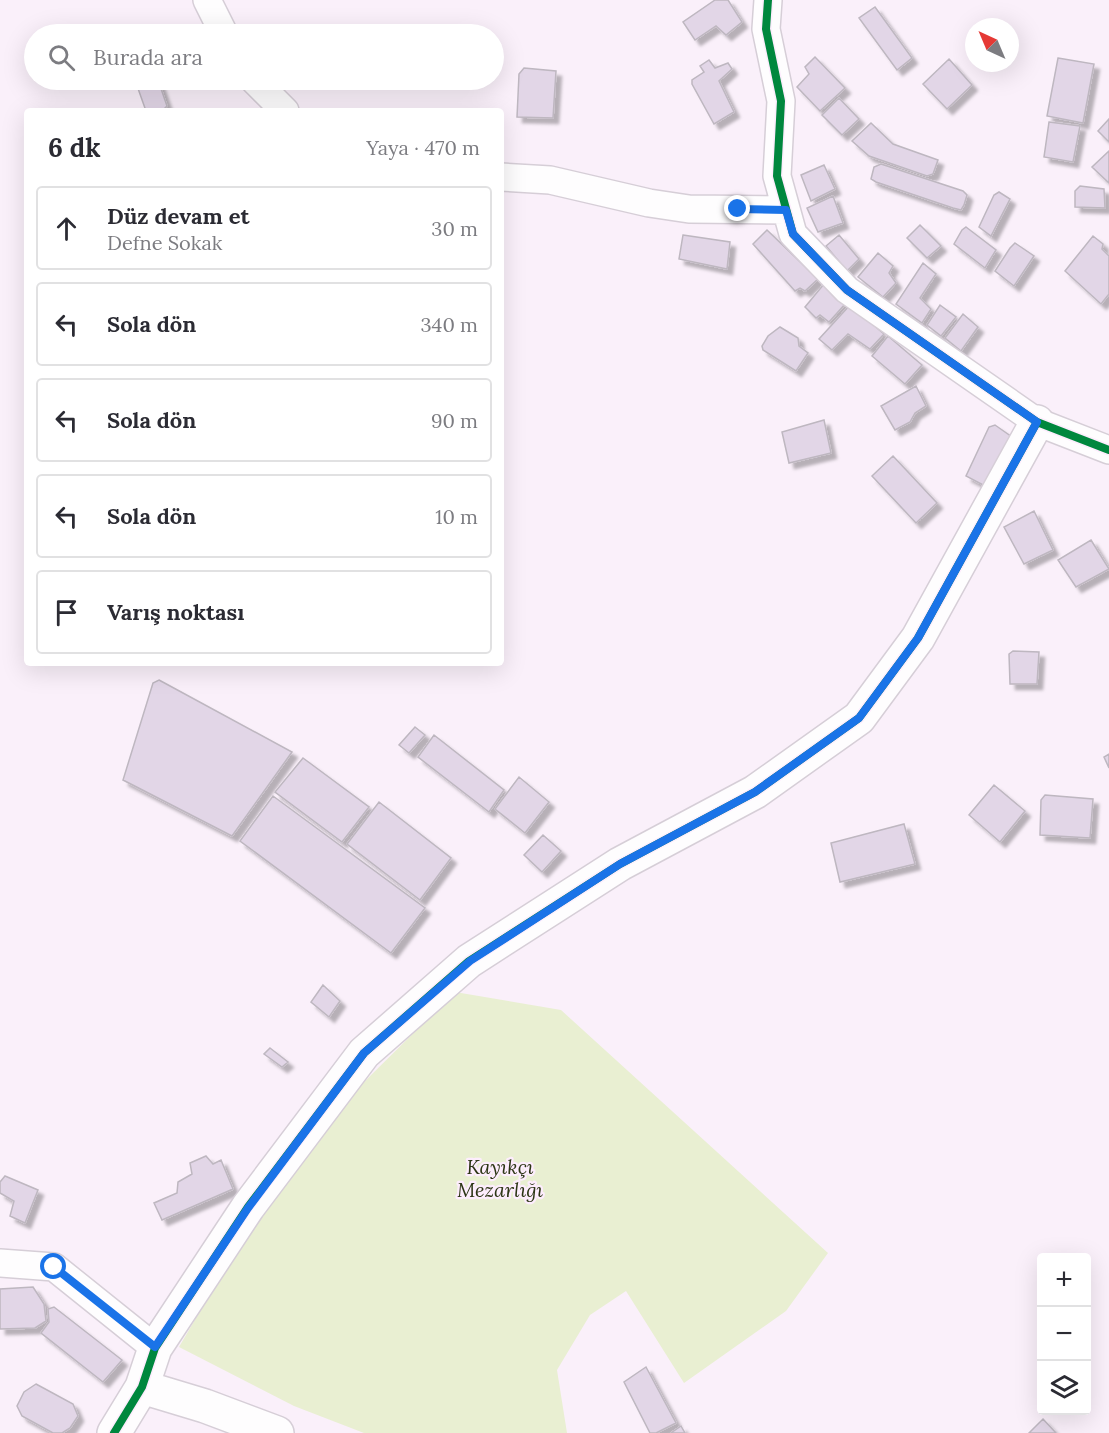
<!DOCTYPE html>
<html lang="tr">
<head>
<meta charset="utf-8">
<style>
	body { margin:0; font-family:Lora,serif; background:#f7f7f7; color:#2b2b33 }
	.controls { position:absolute; right:18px; bottom:18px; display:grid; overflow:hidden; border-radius:6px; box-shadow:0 6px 24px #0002 }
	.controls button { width:54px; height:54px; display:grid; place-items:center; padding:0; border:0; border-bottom:2px solid #e1e1e2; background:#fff; color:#2b2b33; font:30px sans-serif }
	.compass { position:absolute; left:965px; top:18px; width:54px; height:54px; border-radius:50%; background:#fff; box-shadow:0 6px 24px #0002; rotate:316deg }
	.stop { position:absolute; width:18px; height:18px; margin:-14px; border:4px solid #1a73e8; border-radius:50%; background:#fff }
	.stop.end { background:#1a73e8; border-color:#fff; box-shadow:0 2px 6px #0008 }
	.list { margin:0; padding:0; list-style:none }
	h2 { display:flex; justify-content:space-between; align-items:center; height:78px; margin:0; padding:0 24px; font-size:26px }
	h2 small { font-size:20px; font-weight:400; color:#7c7c81 }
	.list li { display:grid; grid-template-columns:39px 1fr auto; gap:18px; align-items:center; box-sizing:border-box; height:84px; margin:0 12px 12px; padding:0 12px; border:2px solid #e1e1e2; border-radius:6px }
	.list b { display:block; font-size:22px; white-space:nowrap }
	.list p { margin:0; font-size:20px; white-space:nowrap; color:#7c7c81 }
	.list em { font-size:20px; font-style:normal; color:#7c7c81 }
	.icon { flex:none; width:33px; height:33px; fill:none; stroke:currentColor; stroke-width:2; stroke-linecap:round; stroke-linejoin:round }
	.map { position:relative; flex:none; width:1109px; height:1433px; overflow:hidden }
	.search { position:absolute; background:#fff; box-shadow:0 6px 24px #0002; left:24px; top:24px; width:480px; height:66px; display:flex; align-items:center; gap:15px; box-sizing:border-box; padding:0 21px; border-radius:33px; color:#7c7c81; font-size:22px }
	.panel { position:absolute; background:#fff; box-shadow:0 6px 24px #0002; left:24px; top:108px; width:480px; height:558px; border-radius:6px }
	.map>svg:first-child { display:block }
	.green { fill:#e9efd2 }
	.building { fill:#e2d6e7; stroke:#beb7c0; stroke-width:1.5; filter:url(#shadow) }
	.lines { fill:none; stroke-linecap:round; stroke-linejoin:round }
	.minor-casing { stroke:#d6ced7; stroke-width:30 }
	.tertiary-casing { stroke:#d6ced7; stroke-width:36 }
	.minor { stroke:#fefdfe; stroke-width:27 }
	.tertiary { stroke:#fefdfe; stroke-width:33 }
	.cycleway-casing { stroke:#fdedfd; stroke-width:11 }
	.cycleway { stroke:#00873e; stroke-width:8 }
	.route { stroke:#1a73e8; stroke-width:8 }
	.labels { text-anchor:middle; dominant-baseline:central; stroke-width:4.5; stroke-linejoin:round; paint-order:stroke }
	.park-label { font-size:20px; font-style:italic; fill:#2c3514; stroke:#fdedfd }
</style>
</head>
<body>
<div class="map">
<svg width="1109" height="1433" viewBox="0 0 1109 1433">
	<defs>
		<filter id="shadow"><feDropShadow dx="5.5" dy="5.5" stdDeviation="1.5" flood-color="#0004"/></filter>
	</defs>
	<rect width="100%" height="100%" fill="#faf0fa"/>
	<path class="green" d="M455,992l106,18 267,243 -42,58 -102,72 -58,-92 -36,24 -33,55 10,63h-203l-70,-27 -115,-59 55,-94 128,-169z"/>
	<path class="building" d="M715,0h13l14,22 -16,13 -10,-9 -21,14 -12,-18z
		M875,7l37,51 -15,12 -38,-52z
		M167,27h11l3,7h-32z
		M815,57l30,31 -25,23 -23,-24 12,-13 -4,-7z
		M1058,58l36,6 -11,59 -36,-7z
		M949,59l23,26 -25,24 -24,-25z
		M709,60l6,8 13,-5 4,6 -13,12 15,31 -20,12 -22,-40v-4l12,-8 -4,-6z
		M524,68l32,3 -3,47 -36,-1 2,-43z
		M135,80h23l9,26 -4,4 -17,1z
		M839,98l20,21 -17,16 -20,-20z
		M1109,119v23l-11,-11z
		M1049,122l31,4 -7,36 -29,-5z
		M871,123l22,21 45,16 -5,14 -6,2 -58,-20 -17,-15z
		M1109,151v32l-17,-16z
		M881,164l82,27 4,4 -3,10 -3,5 -8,-2 -77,-26 -5,-3 3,-12z
		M824,165l11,24 -24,12 -10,-26z
		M1080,186l24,3 1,19 -30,-1v-16z
		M999,192l11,7 -19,37 -12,-9 15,-32z
		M833,196l10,27 -25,9 -11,-24z
		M920,225l21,21 -14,12 -20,-20z
		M966,227l30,23 -11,18 -31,-24 8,-14z
		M767,230l51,49 -13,12 -5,-3 -5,3 -42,-47z
		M683,235l47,7 -3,27 -48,-10z
		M839,235l20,24 -12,12 -21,-25z
		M1093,236l10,8 -1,5 7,7v38l-8,10 -36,-33z
		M1015,243l19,13 -20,30 -19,-15 15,-23z
		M878,253l15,13 -4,7 7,10 -13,14 -25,-20z
		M923,263l13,11 -16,24 11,11 -9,14 -26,-19z
		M824,284l22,19 -17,19 -9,-7 -4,3 -11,-11z
		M850,305l34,29 -14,15 -22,-15 -16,16 -13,-11z
		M940,305l16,12 -15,19 -14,-11z
		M963,314l15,13 -17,24 -16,-13z
		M780,327l18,11 1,8 9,7 -12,18 -33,-21 -1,-4 6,-10z
		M888,336l34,29 -17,19 -33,-28z
		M916,386l10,20 -11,7 -5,9 -15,8 -14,-24z
		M824,420l7,33 -42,10 -7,-31z
		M995,425l17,12 -27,49 -19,-10 23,-49z
		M893,456l44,47 -21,20 -44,-47z
		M1034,511l19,39 -29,14 -20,-37z
		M1091,540l18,29 -33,18 -18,-27z
		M1013,651l26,1 -2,32h-27l-1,-30z
		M159,680l133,72 -60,84 -109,-56 30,-97z
		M415,727l10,8 -16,18 -10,-8z
		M434,735l70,55 -15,22 -71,-55z
		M1109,754v14l-5,-11z
		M303,758l66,49 -27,35 -67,-50z
		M519,777l30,25 -24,31 -30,-24z
		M994,785l31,26 -25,31 -31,-27z
		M1045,795l48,4 -3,39 -50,-3 1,-35z
		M273,796l152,112 -34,45 -151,-112z
		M379,802l72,56 -31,42 -73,-56z
		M904,824l11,40 -75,18 -9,-39z
		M543,835l18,16 -19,21 -18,-17z
		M323,985l17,16 -11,16 -18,-15z
		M270,1048l18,14 -6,5 -18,-13z
		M206,1156l7,8 8,-4 12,29 -71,31 -8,-17 23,-10 1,-11 14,-8 -2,-11z
		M5,1176l33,14 -13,33 -15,-7 4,-15 -14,-8v-11z
		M33,1287l11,17 2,17 -11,7 -35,1v-40z
		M54,1307l68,53 -19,22 -62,-49 8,-11 -1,-13z
		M646,1367l30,56 -20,10h-6l-26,-51z
		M36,1384l37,20 5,12 -8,12 -8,5h-9l-31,-17 -5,-10 7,-14z
		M1043,1419l13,14h-27z
		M681,1426l4,7h-14z"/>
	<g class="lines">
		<defs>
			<path id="minor" d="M207,0l17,34
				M768,0l-2,29 15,72 -4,75 16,58 54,56 190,132 72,28
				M254,80l31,31
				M501,177l49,3 99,23 40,6 97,1
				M0,1263l54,4 101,81"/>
			<path id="tertiary" d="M142,1387l63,19 72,27
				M114,1433l28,-46 13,-39 93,-141 116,-154 105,-92 151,-97 135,-72 104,-74 59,-80 119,-216"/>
		</defs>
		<use href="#minor" class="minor-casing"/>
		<use href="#tertiary" class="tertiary-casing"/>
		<use href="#minor" class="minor"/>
		<use href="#tertiary" class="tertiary"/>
		<defs>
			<path id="cycleway" d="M768,0l-2,29 15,72 -4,75 16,58 54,56 190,132 72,28
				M114,1433l28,-46 13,-39 93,-141 116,-154 105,-92 151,-97 135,-72 104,-74 59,-80 119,-216"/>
		</defs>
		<use href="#cycleway" class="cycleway-casing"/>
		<use href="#cycleway" class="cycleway"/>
	</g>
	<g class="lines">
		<path class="route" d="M54,1267l101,80 93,-139 116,-155 106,-92 150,-97 135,-72 104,-74 59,-80 119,-216 -190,-132 -54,-56 -7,-24 -48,-1"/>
	</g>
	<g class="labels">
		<g class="park-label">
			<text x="500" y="1166">Kayıkçı<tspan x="500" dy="23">Mezarlığı</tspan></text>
		</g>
	</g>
</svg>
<div class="controls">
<button>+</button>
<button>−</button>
<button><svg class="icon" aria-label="layers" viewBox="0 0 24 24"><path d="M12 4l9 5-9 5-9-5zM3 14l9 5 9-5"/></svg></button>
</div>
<svg class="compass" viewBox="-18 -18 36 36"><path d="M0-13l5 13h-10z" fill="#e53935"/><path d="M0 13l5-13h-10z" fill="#7c7c81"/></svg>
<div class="stop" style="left:54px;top:1267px"></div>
<div class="stop end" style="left:738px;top:209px"></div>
<div class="search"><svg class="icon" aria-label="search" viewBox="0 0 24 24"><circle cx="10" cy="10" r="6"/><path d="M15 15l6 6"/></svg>Burada ara</div>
<section class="panel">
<h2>6 dk<small>Yaya · 470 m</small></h2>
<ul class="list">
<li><svg class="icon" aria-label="ahead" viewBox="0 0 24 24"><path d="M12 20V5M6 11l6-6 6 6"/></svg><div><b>Düz devam et</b><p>Defne Sokak</p></div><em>30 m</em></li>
<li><svg class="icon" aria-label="left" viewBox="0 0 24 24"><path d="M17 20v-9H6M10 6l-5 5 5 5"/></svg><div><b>Sola dön</b></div><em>340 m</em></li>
<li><svg class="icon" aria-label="left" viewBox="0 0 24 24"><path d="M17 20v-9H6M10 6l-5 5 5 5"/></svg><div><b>Sola dön</b></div><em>90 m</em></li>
<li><svg class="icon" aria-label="left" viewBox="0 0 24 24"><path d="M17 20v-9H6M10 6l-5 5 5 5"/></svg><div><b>Sola dön</b></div><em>10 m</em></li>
<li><svg class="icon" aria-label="arrive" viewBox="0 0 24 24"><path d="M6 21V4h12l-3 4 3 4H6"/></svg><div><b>Varış noktası</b></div></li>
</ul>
</section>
</div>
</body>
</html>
